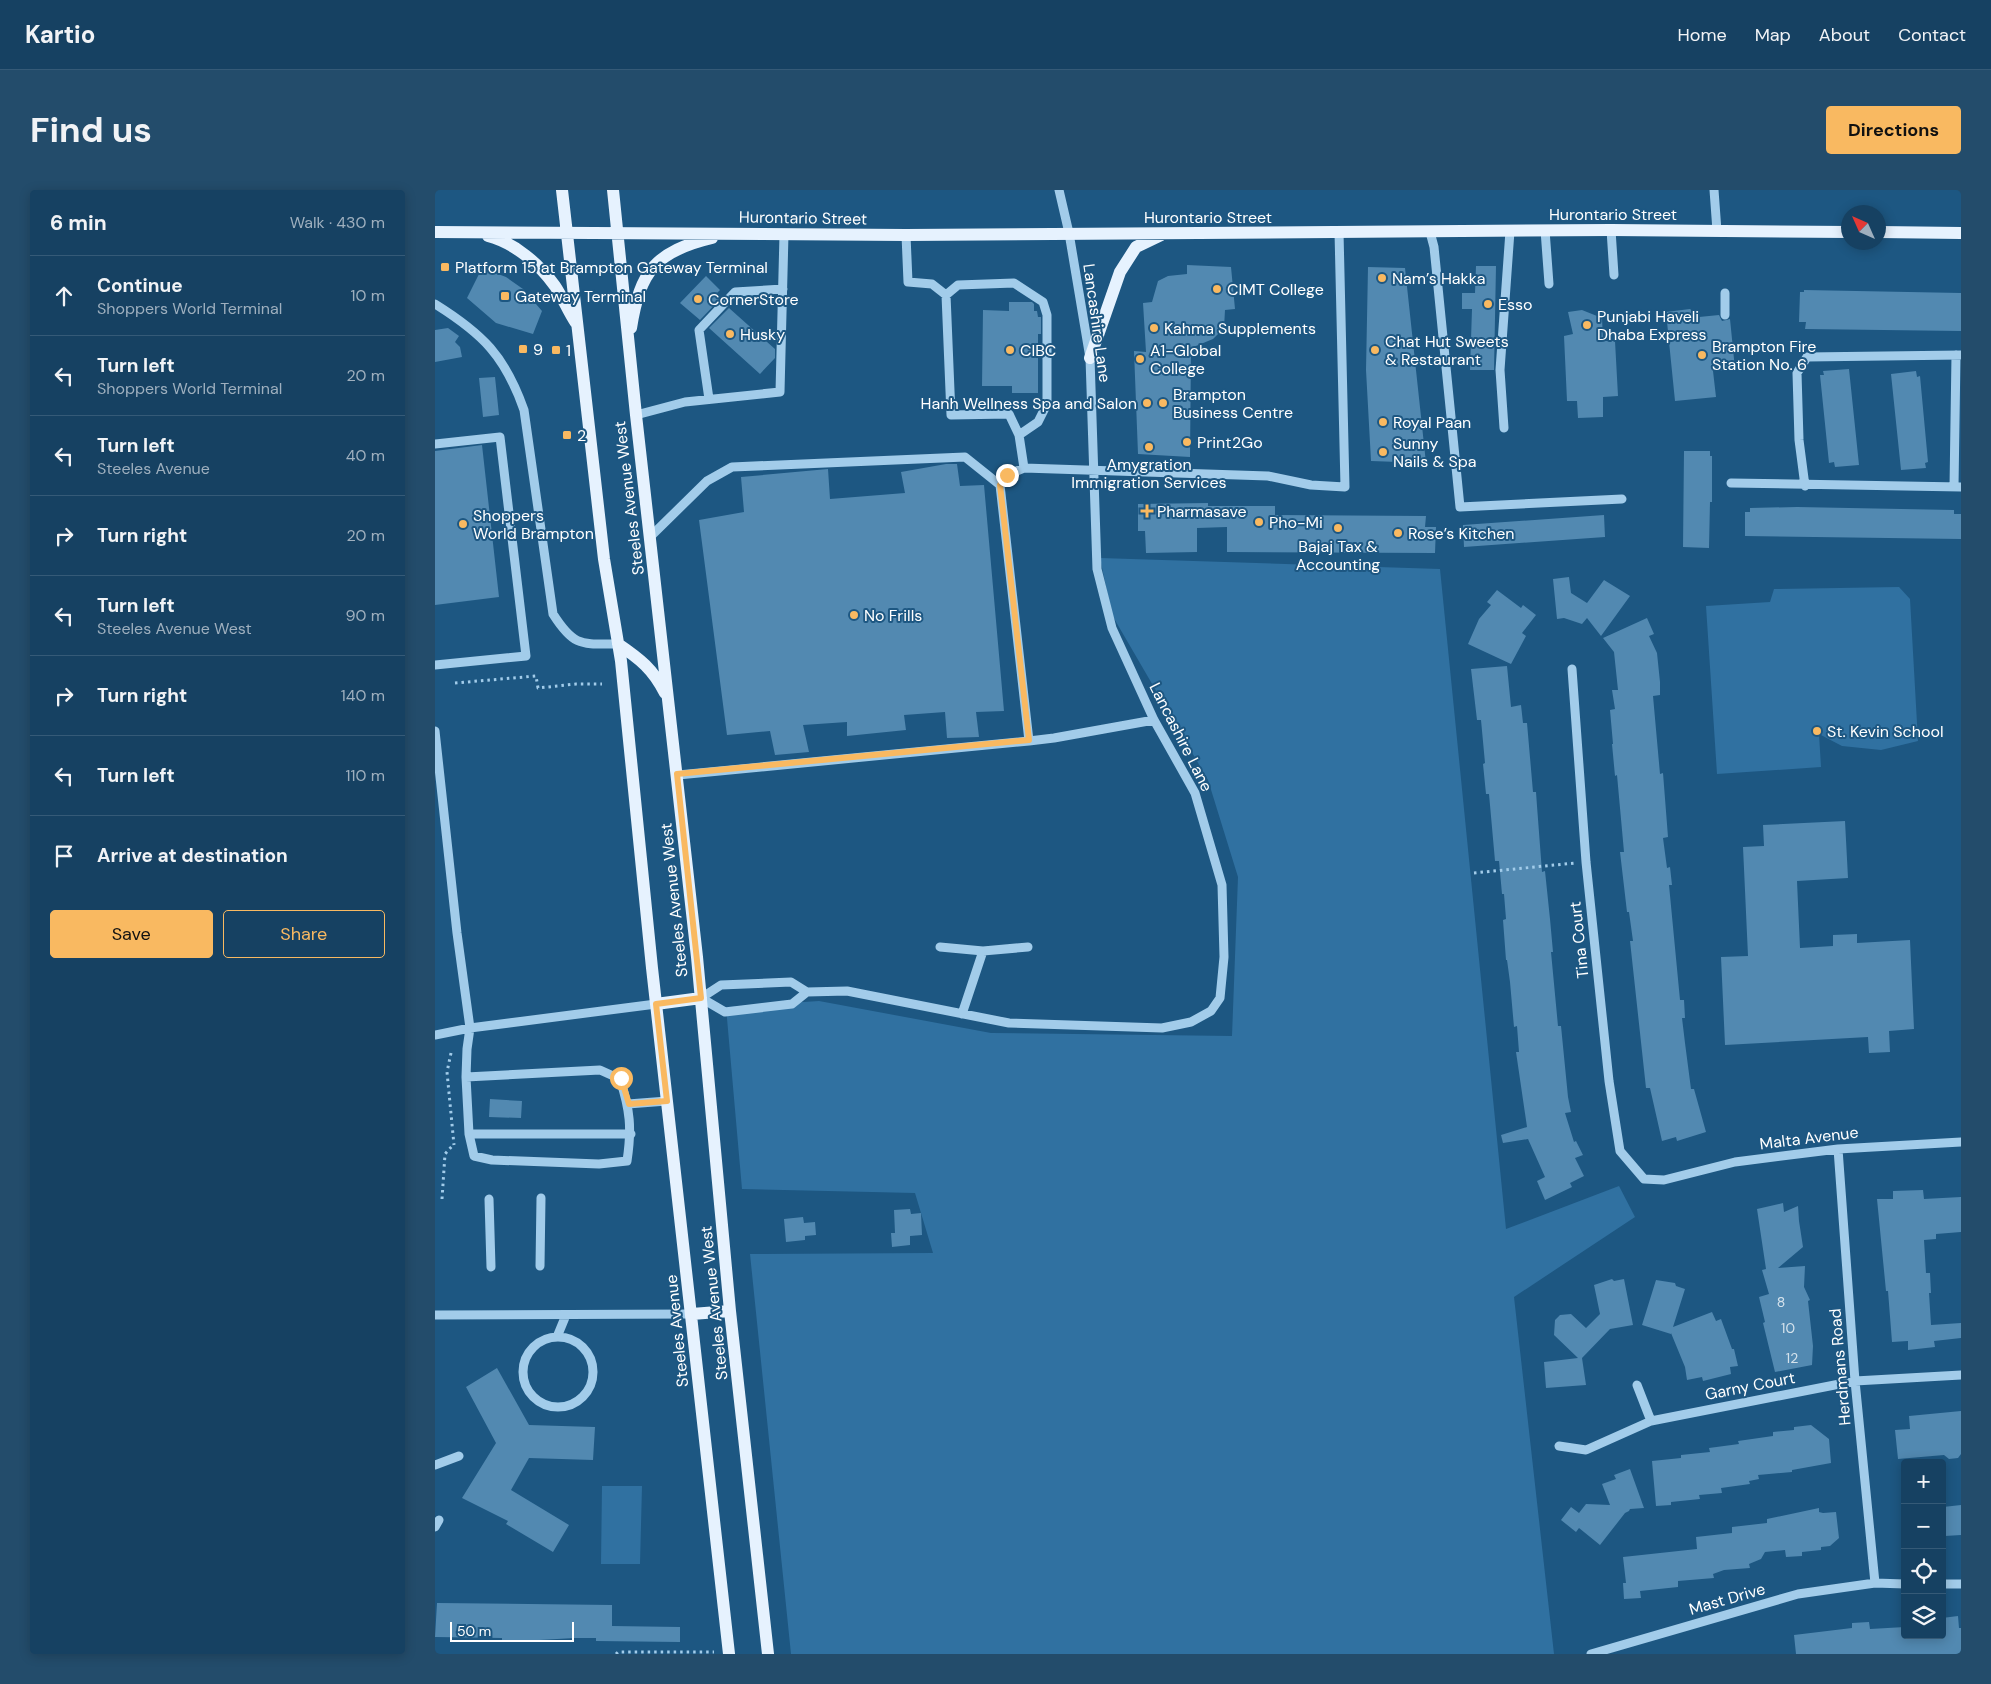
<!DOCTYPE html>
<html lang="en">
<head>
<meta charset="utf-8">
<style>
	body { margin:0; font-family:"DM Sans",sans-serif; background:#234c6b; color:#f1f3f6 }
	.controls { position:absolute; right:15px; bottom:15px; display:grid; overflow:hidden; border-radius:5px; box-shadow:0 2px 12px #0003 }
	.controls button { width:45px; height:45px; display:grid; place-items:center; padding:0; border:0; border-bottom:1px solid #355a77; background:#164162; color:#f1f3f6; font:25px sans-serif }
	.compass { position:absolute; left:1406px; top:15px; width:45px; height:45px; border-radius:50%; background:#164162; box-shadow:0 2px 12px #0003; rotate:315deg }
	.scale { position:absolute; left:15px; bottom:12px; width:124px; box-sizing:border-box; padding-left:5px; border:2px solid #fff; border-top:0; font-size:14px; line-height:18px; white-space:nowrap; color:#fff; -webkit-text-stroke:4px #1d5782; paint-order:stroke }
	.stop { position:absolute; width:15px; height:15px; margin:-11px; border:4px solid #f9b961; border-radius:50%; background:#fff }
	.stop.end { background:#f9b961; border-color:#fff; box-shadow:0 1px 5px #0008 }
	.list { margin:0; padding:0; list-style:none }
	h2 { display:flex; justify-content:space-between; align-items:center; height:65px; margin:0; padding:0 20px; font-size:21px }
	h2 small { font-size:16px; font-weight:400; color:#9eafbe }
	.list li { display:grid; grid-template-columns:32px 1fr auto; gap:15px; align-items:center; box-sizing:border-box; height:80px; padding:0 20px; border-top:1px solid #355a77 }
	.list b { display:block; font-size:19px; white-space:nowrap }
	.list p { margin:0; font-size:16px; white-space:nowrap; color:#9eafbe }
	.list em { font-size:16px; font-style:normal; color:#9eafbe }
	.actions { display:flex; gap:10px; padding:15px 20px }
	.actions a { flex:1; padding:11px 0; border:1px solid #f9b961; border-radius:5px; text-align:center; font-size:18px; color:#f9b961 }
	.actions .main { background:#f9b961; color:#111 }
	.icon { flex:none; width:28px; height:28px; fill:none; stroke:currentColor; stroke-width:2; stroke-linecap:round; stroke-linejoin:round }
	.map { position:relative; flex:none; width:1526px; height:1464px; overflow:hidden; border-radius:5px }
	header { display:flex; align-items:center; gap:30px; box-sizing:border-box; height:70px; padding:0 25px; background:#164162; border-bottom:1px solid #355a77 }
	header strong { font-size:24px }
	nav { display:flex; gap:28px; margin-inline-start:auto; font-size:18px }
	.intro { display:flex; align-items:center; justify-content:space-between; box-sizing:border-box; height:120px; padding:0 30px }
	h1 { margin:0; font-size:35px }
	.button { padding:12px 22px; border-radius:5px; background:#f9b961; color:#111; font-size:18px; font-weight:700 }
	main { display:flex; gap:30px; padding:0 30px }
	aside { flex:1; background:#164162; border-radius:5px; box-shadow:0 2px 12px #0003 }
	.map>svg:first-child { display:block }
	.green { fill:#3071a1 }
	.building { fill:#5289b1 }
	.lines { fill:none; stroke-linecap:round; stroke-linejoin:round }
	.path { stroke:#a2ccea; stroke-width:3; stroke-dasharray:2.5 4; stroke-linecap:butt }
	.minor { stroke:#a2ccea; stroke-width:9 }
	.major { stroke:#e6f2fe; stroke-width:12 }
	.route { stroke:#f9b961; stroke-width:6 }
	.poi-dot { fill:#f9b961; stroke:#1d5782; stroke-width:2 }
	.labels { text-anchor:middle; dominant-baseline:central; stroke-width:4; stroke-linejoin:round; paint-order:stroke }
	.number-label { font-size:14px; fill:#d4e2ec }
	.street-label { font-size:16px; fill:#fff; stroke:#1d5782 }
	.poi-label { font-size:16px; fill:#fff; stroke:#1d5782; text-anchor:start }
</style>
</head>
<body>
<header>
<strong>Kartio</strong>
<nav><a>Home</a><a>Map</a><a>About</a><a>Contact</a></nav>
</header>
<div class="intro"><h1>Find us</h1><a class="button">Directions</a></div>
<main>
<aside>
<h2>6 min<small>Walk · 430 m</small></h2>
<ul class="list">
<li><svg class="icon" aria-label="ahead" viewBox="0 0 24 24"><path d="M12 20V5M6 11l6-6 6 6"/></svg><div><b>Continue</b><p>Shoppers World Terminal</p></div><em>10 m</em></li>
<li><svg class="icon" aria-label="left" viewBox="0 0 24 24"><path d="M17 20v-9H6M10 6l-5 5 5 5"/></svg><div><b>Turn left</b><p>Shoppers World Terminal</p></div><em>20 m</em></li>
<li><svg class="icon" aria-label="left" viewBox="0 0 24 24"><path d="M17 20v-9H6M10 6l-5 5 5 5"/></svg><div><b>Turn left</b><p>Steeles Avenue</p></div><em>40 m</em></li>
<li><svg class="icon" aria-label="right" viewBox="0 0 24 24"><path d="M7 20v-9h11M14 6l5 5-5 5"/></svg><div><b>Turn right</b></div><em>20 m</em></li>
<li><svg class="icon" aria-label="left" viewBox="0 0 24 24"><path d="M17 20v-9H6M10 6l-5 5 5 5"/></svg><div><b>Turn left</b><p>Steeles Avenue West</p></div><em>90 m</em></li>
<li><svg class="icon" aria-label="right" viewBox="0 0 24 24"><path d="M7 20v-9h11M14 6l5 5-5 5"/></svg><div><b>Turn right</b></div><em>140 m</em></li>
<li><svg class="icon" aria-label="left" viewBox="0 0 24 24"><path d="M17 20v-9H6M10 6l-5 5 5 5"/></svg><div><b>Turn left</b></div><em>110 m</em></li>
<li><svg class="icon" aria-label="arrive" viewBox="0 0 24 24"><path d="M6 21V4h12l-3 4 3 4H6"/></svg><div><b>Arrive at destination</b></div></li>
</ul>
<div class="actions"><a class="main">Save</a><a>Share</a></div>
</aside>
<div class="map">
<svg width="1526" height="1464" viewBox="0 0 1526 1464">
	<rect width="100%" height="100%" fill="#1d5782"/>
	<path class="green" d="M665,368l340,11 66,660 113,-43 16,31 -121,80 40,357h-763l-41,-400 183,-1 -18,-60 -173,-4 -16,-182 93,-6 172,32 241,3 6,-159 -30,-97 -96,-165z
		M1464,397l11,12 8,142 -37,9 -39,-4 -23,-12 2,33 -104,7 -11,-168 64,-4 4,-13z
		M167,1296h40l-2,78h-39z"/>
	<path class="building" d="M752,75l44,2 4,42 -10,1 -1,18 -11,11 -22,9 -1,109 -52,-3 -4,-103 12,1 -3,-49 9,-1 6,-21 10,-5 19,-2z
		M1041,76h20l-2,104h-24l2,-61h-10v-16h13z
		M933,77l37,1 21,195 -55,-2 -5,-91z
		M47,78l24,9 17,12 19,22 -9,23 -37,-11 -29,-25z
		M271,86l14,14 -5,5 5,4 -20,21 -20,-17z
		M1369,100l157,3v38l-156,-2 1,-7h-7l1,-30h4z
		M574,112h23l2,2v7h3l1,6h3v17h-3v59h-26v-7h-30l1,-76 26,1z
		M294,118l46,41v9l-15,16 -51,-46z
		M1255,119l9,8 20,-2 3,6 8,-2 5,50 -22,2 3,26 -41,4 -9,-89z
		M1147,120l20,8 1,23h12l3,55 -15,1v20l-25,1 -1,-17h-10l-3,-65 9,-2 -5,-22z
		M13,138l11,8 -4,6 5,5 2,10 -27,5v-32z
		M1414,179l10,96 -24,2 -1,-5 -5,1 -9,-88h4l-1,-4z
		M1481,181l1,6 3,-1 8,86 -3,1 1,5 -25,2 -10,-96z
		M60,187l4,38 -16,2 -4,-39z
		M47,255l17,152 -64,8v-154z
		M1249,261h26v5h2v46h-2l-1,46 -26,-1z
		M511,274h11l3,22 24,-1 20,226 -28,1 3,25 -32,1 -2,-26 -41,3 2,15 -59,6v-14l-44,3 6,27 -34,3 -5,-24 -43,4 -28,-215 45,-8 -3,-35 87,-8 2,30 75,-6 -4,-21z
		M773,313v3h67v9l151,1 -1,11h11l-1,26 -208,-1v-25l-30,1v24l-51,1 -1,-22h-7v-27z
		M1362,317l157,3v4h7v25l-216,-3v-24h5v-4z
		M1169,325l1,22 -141,10 -1,-22z
		M1134,387l2,16 16,10 17,-23 26,16 -29,40 -14,-18 -5,6 -18,-6 -7,1 -4,-40z
		M1062,400l24,18 2,-3 13,10 -14,18 4,3 -15,28 -43,-20 11,-25 12,-14 -4,-3z
		M1212,428l7,16 -5,2 8,17 3,29v13l-7,1 7,78 3,-1 5,64 -5,1 4,30 3,-1 2,18h-3l11,115h4l1,18h-3l3,25 6,46h3l12,43 -29,9 -1,-4 -14,4 -12,-53h-4l-16,-147h3l-4,-29h-2l-7,-60h4l-7,-77 -2,1 -3,-32h1l-3,-34 5,-1 -3,-19h6l-4,-38 -11,-14z
		M1072,476l4,41 10,-2 2,18h4l6,69h3l1,14 5,66 3,-1 5,48 3,33h-2l7,74h3l7,71 3,15 -6,1 9,29 2,-1 7,14 -8,3 9,18 -14,7 2,4 -27,13 -8,-19 8,-4 -17,-38 -25,4 -2,-8 26,-8 -11,-75h3l-2,-26 -3,1 -4,-45 -3,-22h-1l-3,-40 3,-1 -2,-25h-2l-3,-33h-4l-6,-67h-3l-3,-30 2,-1 -4,-43h-4l-6,-51z
		M1410,631l3,57 -51,3 3,67 33,-2v-11l24,-1v9l53,-3 4,89 -25,2 1,21 -21,1 -1,-16 -143,8 -4,-88 27,-1 -5,-109 21,-1 -1,-21z
		M55,909l32,2 -1,17 -32,-1z
		M1488,1000l1,9 37,-2v35l-25,2v5l-12,1 2,33h4l1,20h-2l2,32 30,-2v15l-27,3 1,6 -27,3v-9l-16,1 -4,-51h-2l-9,-92h16v-8z
		M1348,1013l1,9 14,-6 1,15 4,26 -25,21 27,-2 -1,21 6,13 -2,1 5,45 -1,19 -37,7 -12,-49 2,-1 -6,-25 10,-3 -7,-24 4,-1 -9,-60z
		M475,1019l1,5 10,-1 1,22 -12,1v9l-18,2 -1,-14h4l-1,-23z
		M368,1027l1,6 11,-1 1,13 -11,1v4l-19,2 -2,-23z
		M1177,1089l2,2 10,-2 9,46 -23,4 -28,29 4,27 -40,3 -2,-26 34,-4 -24,-23 1,-15 5,-5 11,-1 15,14 14,-14 -6,-29z
		M1221,1090l19,3 1,3 9,3 -12,38 39,-15 4,9 5,-2 11,30h2l4,17 -8,1 1,7 -28,7 -1,-4 -15,3 -2,-13 -14,-34v1l-29,-9z
		M62,1178l32,57 66,2 -2,33 -64,-2 -18,32 58,35 -16,27 -47,-28 2,-3 -46,-23 34,-55 -30,-56z
		M1526,1221v43l-3,4 -9,1 -5,-4 -46,4 -3,-29 15,-1 -1,-13z
		M1376,1235l18,14 2,24 -39,7v2l-34,3 1,4 -10,2 1,3 -29,4 1,5 -23,2 1,4 -29,3v3l-15,1 -4,-45 29,-3v-3l29,-3 -1,-4 30,-4 -1,-3 35,-5v-4l21,-2v-3z
		M1195,1279l14,39 -14,1 -1,2 -4,2 -25,32 -21,-17 -3,4 -15,-12 10,-13 8,6 7,-9 24,1 -8,-21 14,-5 -2,-4z
		M1526,1315v30l-16,1 -2,-29z
		M1384,1318v4l4,1 13,-1 3,26 -9,8 -9,1v3l-19,2v4l-16,1 -1,-7 -20,2 -4,7 -12,5 1,4 -26,2 -11,4 1,4 -36,3v6l-38,4 1,7 -17,1 -1,-16h3l-3,-26 74,-8 -1,-12 36,-4v-6l35,-4v-4z
		M2,1413l175,2v21l68,1v15l-84,-1v-3h-21l-73,4v-4l-67,-1z
		M1523,1426l1,12h2v26h-165l-2,-19 58,-7v-5l17,-1 1,7 35,-2v8h37v-17z"/>
	<g class="lines">
		<path class="path" d="M20,493l81,-7 2,12 38,-4h26
			M1039,683l101,-10
			M16,863l-4,19 7,73
			M7,1009l3,-45 9,-10
			M181,1464l2,-2h96"/>
		<path class="minor" d="M1279,0l3,41
			M1110,40l4,54
			M1176,40l3,45
			M995,42l4,15 26,260 162,-8
			M471,45l2,47 24,2 14,11 5,120 58,-1 10,21 5,33
			M1290,103v22
			M511,105l12,-10 56,-2 29,19 4,13v89l-9,18 -19,13
			M0,114c48,30 70,52 89,106l29,204c21,33 28,30 65,30
			M274,209l-10,-69 36,-38 48,-3
			M201,225l49,-13 95,-10 4,-158
			M1069,238l-4,-58 10,-139
			M0,254l65,-7 26,219 -91,9
			M1296,293l230,4
			M1370,296l-6,-46 -2,-67 10,-16 154,-2
			M1519,297l2,-132
			M216,346l56,-55 25,-14 233,-10 35,28
			M1137,479l14,193 23,219 11,70 24,28 20,1 71,-18 103,-13 123,-7
			M719,530l-100,18 -25,3 -29,-256 7,-10 17,-7 244,8 43,9 34,2 -6,-255
			M0,541l22,202 13,95 -3,21 -1,28 3,57 5,22 18,4 107,4 28,-3c5,-33 3,-51 -7,-82l-20,-9 -134,7
			M243,585l351,-34
			M505,757l43,4 45,-4
			M372,802l-15,12 -67,8 -24,-14 20,-13 70,-3 16,10 40,-1 162,32 153,5 29,-6 20,-11 9,-13 4,-41 -2,-72 -27,-92 -41,-73 -42,-92 -15,-59 -7,-211 -21,-125 -10,-43
			M527,824l21,-63
			M0,845l35,-7 186,-24
			M193,914l39,-3
			M34,944h162
			M1403,959l17,232 20,202
			M54,1009l2,68
			M105,1076l1,-68
			M0,1125l257,-1
			M122,1147l9,-22
			M88 1182a35 35 0 1 1 70 0a35 35 0 1 1-70 0Z
			M1202,1195l14,36
			M1124,1256l27,4 65,-29 204,-40 106,-6
			M0,1275l24,-9
			M0,1337l4,-7
			M1507,1394h19
			M1156,1464l207,-60 77,-11 30,1"/>
		<path class="major" d="M127,0l42,369 17,102 31,307 77,686
			M178,0l23,225 61,542 33,354 38,343
			M0,42l471,3 705,-5 238,2
			M1444,42l82,1
			M53,46c27,7 51,28 67,50 8,12 13,25 21,37
			M196,138c9,-57 25,-77 81,-90
			M655,168l30,-86 16,-25 25,-12
			M183,454c22,15 35,25 47,49
			M221,814l45,-6
			M257,1124l38,-3"/>
	</g>
	<g class="lines">
		<path class="route" d="M186,888l8,26 38,-3 -11,-97 45,-6 -24,-224 352,-34 -29,-255 7,-10"/>
	</g>
	<g class="poi-dot">
		<rect x="5" y="72" width="10" height="10" rx="2.5"/>
		<circle cx="947" cy="88" r="5"/>
		<circle cx="782" cy="99" r="5"/>
		<rect x="65" y="101" width="10" height="10" rx="2.5"/>
		<circle cx="263" cy="109" r="5"/>
		<circle cx="1053" cy="114" r="5"/>
		<circle cx="1152" cy="135" r="5"/>
		<circle cx="719" cy="138" r="5"/>
		<circle cx="295" cy="144" r="5"/>
		<rect x="83" y="154" width="10" height="10" rx="2.5"/>
		<rect x="116" y="155" width="10" height="10" rx="2.5"/>
		<circle cx="575" cy="160" r="5"/>
		<circle cx="940" cy="160" r="5"/>
		<circle cx="1267" cy="165" r="5"/>
		<circle cx="705" cy="169" r="5"/>
		<circle cx="712" cy="213" r="5"/>
		<circle cx="728" cy="213" r="5"/>
		<circle cx="948" cy="232" r="5"/>
		<rect x="127" y="240" width="10" height="10" rx="2.5"/>
		<circle cx="752" cy="252" r="5"/>
		<circle cx="714" cy="257" r="5"/>
		<circle cx="948" cy="262" r="5"/>
		<path d="M709.5 313.5h5v5h5v5h-5v5h-5v-5h-5v-5h5z"/>
		<circle cx="824" cy="332" r="5"/>
		<circle cx="28" cy="334" r="5"/>
		<circle cx="903" cy="338" r="5"/>
		<circle cx="963" cy="343" r="5"/>
		<circle cx="419" cy="425" r="5"/>
		<circle cx="1382" cy="541" r="5"/>
	</g>
	<g class="labels">
		<g class="number-label">
			<text x="1346" y="1112">8</text>
			<text x="1353" y="1138">10</text>
			<text x="1357" y="1168">12</text>
		</g>
		<g class="street-label">
			<text x="1178" y="24">Hurontario Street</text>
			<text x="773" y="27">Hurontario Street</text>
			<text transform="translate(368 28) rotate(1)">Hurontario Street</text>
			<text transform="translate(662 133) rotate(82)">Lancashire Lane</text>
			<text transform="translate(194 308) rotate(-97)">Steeles Avenue West</text>
			<text transform="translate(746 547) rotate(63)">Lancashire Lane</text>
			<text transform="translate(239 710) rotate(-96)">Steeles Avenue West</text>
			<text transform="translate(1144 750) rotate(-96)">Tina Court</text>
			<text transform="translate(1374 948) rotate(-7)">Malta Avenue</text>
			<text transform="translate(279 1113) rotate(-96)">Steeles Avenue West</text>
			<text transform="translate(242 1141) rotate(-96)">Steeles Avenue</text>
			<text transform="translate(1405 1177) rotate(-95)">Herdmans Road</text>
			<text transform="translate(1315 1196) rotate(-11)">Garny Court</text>
			<text transform="translate(1292 1409) rotate(-16)">Mast Drive</text>
		</g>
		<g class="poi-label">
			<text x="20" y="77">Platform 15 at Brampton Gateway Terminal</text>
			<text x="957" y="88">Nam’s Hakka</text>
			<text x="792" y="99">CIMT College</text>
			<text x="80" y="106">Gateway Terminal</text>
			<text x="273" y="109">CornerStore</text>
			<text x="1063" y="114">Esso</text>
			<text x="1162" y="126">Punjabi Haveli<tspan x="1162" dy="18">Dhaba Express</tspan></text>
			<text x="729" y="138">Kahma Supplements</text>
			<text x="305" y="144">Husky</text>
			<text x="950" y="151">Chat Hut Sweets<tspan x="950" dy="18">&amp; Restaurant</tspan></text>
			<text x="1277" y="156">Brampton Fire<tspan x="1277" dy="18">Station No. 6</tspan></text>
			<text x="98" y="159">9</text>
			<text x="131" y="160">1</text>
			<text x="585" y="160">CIBC</text>
			<text x="715" y="160">A1-Global<tspan x="715" dy="18">College</tspan></text>
			<text x="738" y="204">Brampton<tspan x="738" dy="18">Business Centre</tspan></text>
			<text x="702" y="213" text-anchor="end">Hanh Wellness Spa and Salon</text>
			<text x="958" y="232">Royal Paan</text>
			<text x="142" y="245">2</text>
			<text x="762" y="252">Print2Go</text>
			<text x="958" y="253">Sunny<tspan x="958" dy="18">Nails &amp; Spa</tspan></text>
			<text x="714" y="274" text-anchor="middle">Amygration<tspan x="714" dy="18">Immigration Services</tspan></text>
			<text x="722" y="321">Pharmasave</text>
			<text x="38" y="325">Shoppers<tspan x="38" dy="18">World Brampton</tspan></text>
			<text x="834" y="332">Pho-Mi</text>
			<text x="973" y="343">Rose’s Kitchen</text>
			<text x="903" y="356" text-anchor="middle">Bajaj Tax &amp;<tspan x="903" dy="18">Accounting</tspan></text>
			<text x="429" y="425">No Frills</text>
			<text x="1392" y="541">St. Kevin School</text>
		</g>
	</g>
</svg>
<div class="controls">
<button>+</button>
<button>−</button>
<button><svg class="icon" aria-label="locate" viewBox="0 0 24 24"><circle cx="12" cy="12" r="6"/><path d="M12 2v4M12 18v4M2 12h4M18 12h4"/></svg></button>
<button><svg class="icon" aria-label="layers" viewBox="0 0 24 24"><path d="M12 4l9 5-9 5-9-5zM3 14l9 5 9-5"/></svg></button>
</div>
<svg class="compass" viewBox="-18 -18 36 36"><path d="M0-13l5 13h-10z" fill="#e53935"/><path d="M0 13l5-13h-10z" fill="#9eafbe"/></svg>
<div class="scale">50 m</div>
<div class="stop" style="left:186px;top:888px"></div>
<div class="stop end" style="left:572px;top:285px"></div>
</div>
</main>
</body>
</html>
